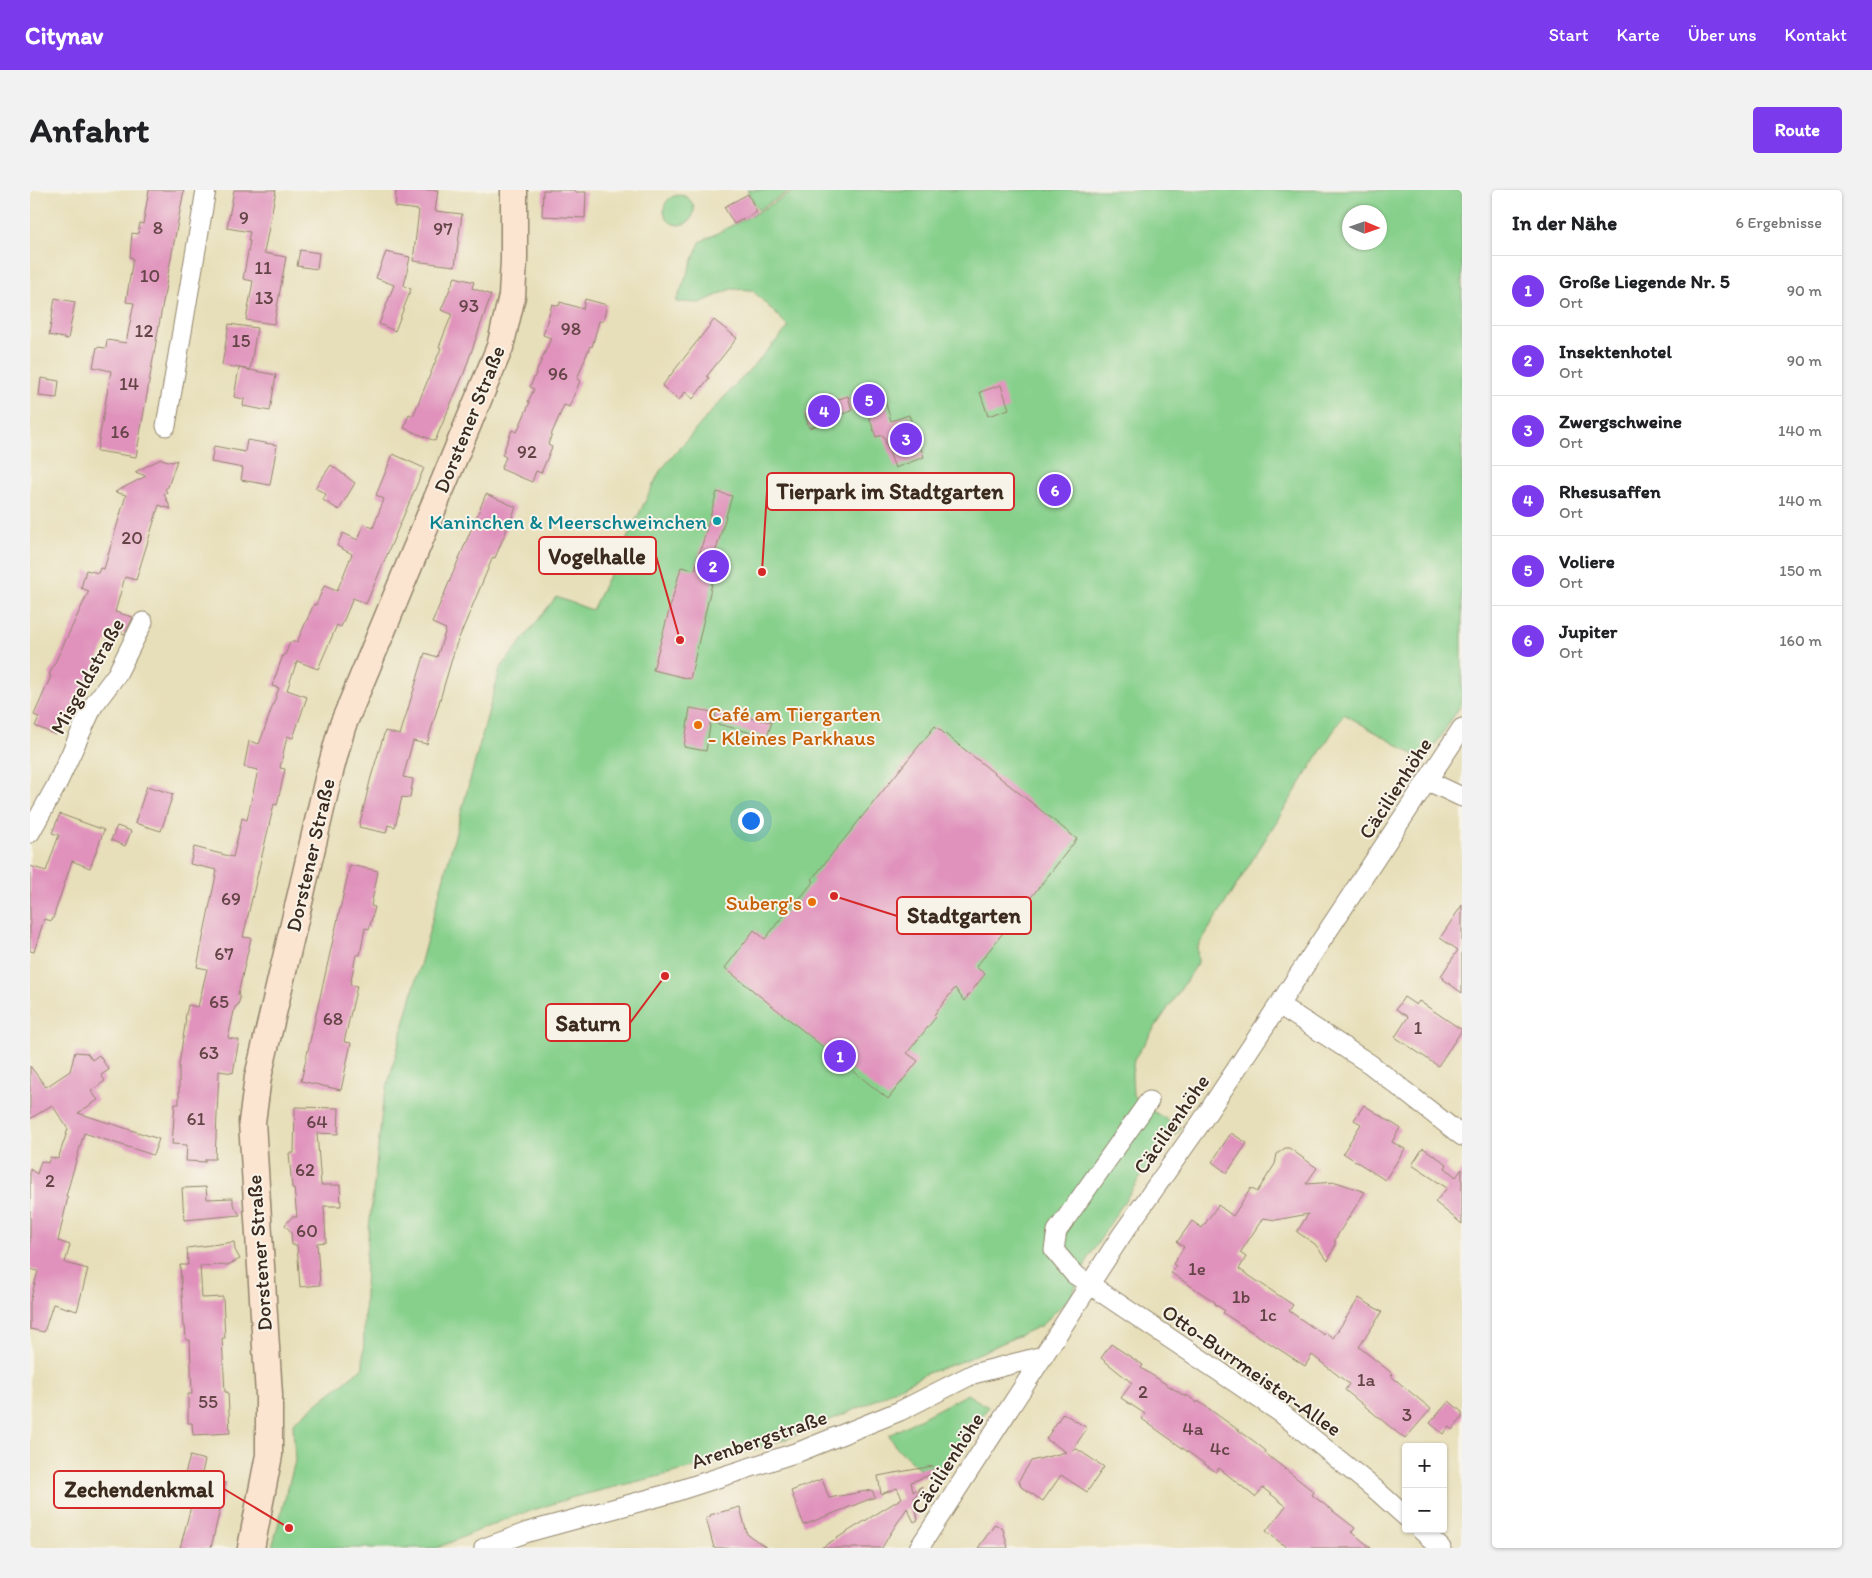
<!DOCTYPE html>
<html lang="de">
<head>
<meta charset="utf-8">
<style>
	body { margin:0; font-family:Itim,sans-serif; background:#f2f2f2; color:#202124 }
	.controls { position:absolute; right:15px; bottom:15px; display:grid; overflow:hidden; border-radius:5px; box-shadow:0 1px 4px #0004 }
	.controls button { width:45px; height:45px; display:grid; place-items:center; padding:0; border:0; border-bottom:1px solid #e0e0e0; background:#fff; color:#202124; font:25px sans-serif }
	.compass { position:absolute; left:1312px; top:15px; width:45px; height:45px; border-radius:50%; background:#fff; box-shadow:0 1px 4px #0004; rotate:92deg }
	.you { position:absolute; left:720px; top:630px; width:18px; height:18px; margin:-12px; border:4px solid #fff; border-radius:50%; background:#1a73e8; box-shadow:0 0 0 8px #1a73e833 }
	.badge { display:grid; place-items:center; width:32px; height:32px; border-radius:50%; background:#7c3aed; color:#fff; font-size:16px; font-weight:700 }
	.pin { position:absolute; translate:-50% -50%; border:2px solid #fff; box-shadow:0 1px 5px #0006 }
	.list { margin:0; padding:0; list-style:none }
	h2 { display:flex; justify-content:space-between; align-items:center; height:65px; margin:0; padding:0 20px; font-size:21px }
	h2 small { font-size:16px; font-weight:400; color:#757577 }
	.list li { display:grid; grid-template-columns:32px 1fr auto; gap:15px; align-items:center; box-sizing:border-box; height:70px; padding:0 20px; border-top:1px solid #e0e0e0 }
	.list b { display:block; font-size:19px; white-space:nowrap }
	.list p { margin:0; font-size:16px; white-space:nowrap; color:#757577 }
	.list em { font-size:16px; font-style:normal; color:#757577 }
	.map { position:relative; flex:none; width:1432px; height:1358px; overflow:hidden; border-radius:5px }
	header { display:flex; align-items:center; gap:30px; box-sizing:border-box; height:70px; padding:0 25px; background:#7c3aed; color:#fff }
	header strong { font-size:24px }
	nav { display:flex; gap:28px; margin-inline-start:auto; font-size:18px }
	.intro { display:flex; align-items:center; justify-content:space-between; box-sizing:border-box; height:120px; padding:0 30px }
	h1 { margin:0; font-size:35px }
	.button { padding:12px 22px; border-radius:5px; background:#7c3aed; color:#fff; font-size:18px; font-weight:700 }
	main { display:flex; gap:30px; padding:0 30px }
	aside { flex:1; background:#fff; border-radius:5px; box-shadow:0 1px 4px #0004 }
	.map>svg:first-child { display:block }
	.green { fill:#87d08c; stroke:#617d55; fill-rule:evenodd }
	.building { fill:#e092bc }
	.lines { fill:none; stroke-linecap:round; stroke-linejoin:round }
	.street-casing { stroke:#91846c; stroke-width:21 }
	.secondary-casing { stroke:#91846c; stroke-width:29 }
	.street { stroke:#fff; stroke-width:19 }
	.secondary { stroke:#fce5d0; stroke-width:26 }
	.culture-dot { fill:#0f9aa8; stroke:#f7f3e8; stroke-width:2 }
	.food-dot { fill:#e8710a; stroke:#f7f3e8; stroke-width:2 }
	.labels { text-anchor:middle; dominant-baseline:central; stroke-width:4; stroke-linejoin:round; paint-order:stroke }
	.number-label { font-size:19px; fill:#644446 }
	.street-label { font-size:21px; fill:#3b2a1e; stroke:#f7f3e8 }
	.culture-label { font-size:21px; fill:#0d838f; stroke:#f7f3e8; text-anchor:end }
	.food-label { font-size:21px; fill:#c56008; stroke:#f7f3e8; text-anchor:start }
	.leader { fill:none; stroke:#d62828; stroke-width:2 }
	.callout-dot { fill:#d62828; stroke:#f7f3e8; stroke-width:2 }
	.callout { fill:#f7f3e8; stroke:#d62828; stroke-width:2 }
	.callout-label { font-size:22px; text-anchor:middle; font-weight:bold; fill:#3b2a1e }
</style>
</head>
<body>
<header>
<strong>Citynav</strong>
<nav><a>Start</a><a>Karte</a><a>Über uns</a><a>Kontakt</a></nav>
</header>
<div class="intro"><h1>Anfahrt</h1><a class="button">Route</a></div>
<main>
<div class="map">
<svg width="1432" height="1358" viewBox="0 0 1432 1358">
	<rect width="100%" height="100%" fill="#f7f3e8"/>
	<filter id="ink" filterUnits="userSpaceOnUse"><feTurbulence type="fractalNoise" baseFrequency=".02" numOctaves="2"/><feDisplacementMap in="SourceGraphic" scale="10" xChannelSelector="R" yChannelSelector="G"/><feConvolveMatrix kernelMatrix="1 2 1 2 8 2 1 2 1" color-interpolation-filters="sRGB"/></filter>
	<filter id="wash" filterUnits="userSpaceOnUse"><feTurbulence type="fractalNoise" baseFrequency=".0096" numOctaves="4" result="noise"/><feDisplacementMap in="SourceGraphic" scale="20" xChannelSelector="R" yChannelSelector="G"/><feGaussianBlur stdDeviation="1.12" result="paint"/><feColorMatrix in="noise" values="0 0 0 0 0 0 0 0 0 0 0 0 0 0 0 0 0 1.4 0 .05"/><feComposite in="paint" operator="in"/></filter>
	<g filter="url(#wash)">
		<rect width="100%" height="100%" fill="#e7dfb9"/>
		<path class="green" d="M717,0h45l-34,20z
			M766,0h666v513l-37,58 -81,-47 -147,234 1,15 -64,96 -2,15 1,21 13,12 35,21 -27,30 -25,36 -40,63 -17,38 -30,30 -77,35 -40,14 -62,32 -80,34 -78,25 -131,32 -66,21 -71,30h-165l23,-87 -2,-38 70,-56 3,-111 17,-154 117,-433 56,-72 36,13 68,-139 56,-65 73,-79 -37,-37 -21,-1 -31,14 -24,-1 24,-60 58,-30zM1320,22h30v30h-30z
			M634 20a15 15 0 1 1 30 0a15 15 0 1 1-30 0Z
			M937,1204l21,13 -51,78 -42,-39 -6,-11z"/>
		<g id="blocks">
			<path class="building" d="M119,0h35l-17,89 -31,178 -39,-6 14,-80 -18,-4 4,-20 9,1 1,-8 19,3 8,-40 -8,-1 7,-44 -3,-1 2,-24 6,1 2,-11 3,1z
				M204,0h42l-12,63 22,4 -12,67 -28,-4 7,-39 -10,-2 7,-38h-2l2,-9 -23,-4z
				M366,0h42l-3,21 27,3 -7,52 -42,-5 6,-51 -24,-3z
				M513,0h32v2h11l-1,26 -43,-2z
				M718,4l9,18 -23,12 -10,-17z
				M270,60l19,3 -2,16 -20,-3z
				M356,62l24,5 -6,29 7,3 -16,42 -16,-7 15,-39 -18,-7z
				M425,87l19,5 -2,6 19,7 -27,78 -29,68 -31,-13 5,-14 4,2 28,-68 -2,-1 13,-33 -11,-4z
				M25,108l20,4 -7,37 -19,-4z
				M555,109l22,6 -4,16h-4l-7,26 -2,-1 -13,33 3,2 -11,26 -5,-2 -12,28 -4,12 4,2 -11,26 -5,-2 -4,11 -31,-13 5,-12 -4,-2 10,-25 5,2 13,-30h-2l6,-13 -4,-2 21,-49 -8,-3 9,-31 7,2 1,-4 23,7z
				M684,130l23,18 -30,38 2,2 -16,21 -8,-7 -6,8 -17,-14z
				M199,134l28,4 -7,42 -28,-5z
				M209,178l37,7 -6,36 -27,-5 1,-7 -10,-2z
				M11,188l18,3 -2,17 -18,-2z
				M971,195l8,24 -21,7 -8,-24z
				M852,200l9,31 18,-6 15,42 -29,11 -12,-33 -7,2 -14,-41z
				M801,204l2,7 15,-5 4,15 -20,6 1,3 -24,8 -4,-14 11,-4 -3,-11z
				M217,250l30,5 -7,40 -29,-5 2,-12 -32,-6 3,-16 31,6z
				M363,264l31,14 -58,136 -13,-6 -12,29 -4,-2 -19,44 -21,-8 -10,29 20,7 -14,41 -6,-2 -7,32 5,1 -8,36 -3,-1 -31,133 8,1 -13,56 2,4 -2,7 -3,2 -7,31 11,2 -6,33 -14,-2 -4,88h-10v3l-19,-1 1,-16 -15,-1 3,-40h4v-40l7,-45h-1l3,-14 10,2 9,-38 -10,-2 20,-97 -27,-6 4,-17 39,10 9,-39 5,2 11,-50 -14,-3 5,-26 10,3 3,-8 17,-48 -7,-2 11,-31h2l5,-13h7l17,-38 2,1 8,-19 13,5 15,-37 -15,-8 6,-13 15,7 6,-16 9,4 11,-29 -8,-4z
				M131,269l11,3 5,-2 -9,27 -3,2 2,3 -3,2 7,15 -12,-4 -23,75 -11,-3 -10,35 18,5 -8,17 -13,-4 -33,68 4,2 -8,19 -7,-3 -5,11 -3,-1 -4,9 -21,-9 4,-9 -5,-2 17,-39 -2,-1 40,-84 -8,-3 5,-18 12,3 2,-5 4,1 22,-74 -11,-3 31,-16 -11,-4z
				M301,275l24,18 -16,27 -16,-10 3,-6 -11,-6z
				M687,302l15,4 -18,61 4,1 -28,121 -37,-9 28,-103 14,3z
				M456,304l30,13 -21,51 -2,-1 -37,88 -29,99 -14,-3 -10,36 10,2 -3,19 -8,-1 -7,30 -7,-2 -2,8 -27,-6 12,-50 14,-46 15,4 25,-82 12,4 9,-28 -14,-6z
				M660,518l22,4 -6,39 -22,-4z
				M686,522l56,10 -5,15 -53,-14z
				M905,536l142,113 -101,128 9,7 -21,27 -9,-13 -21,27 2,2 -29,36 11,8 -30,38 -163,-131 29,-38 11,9 28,-36 2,1 19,-23 -2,-2z
				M117,596l26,8 -12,37 -26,-8z
				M30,624l44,16 -14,38 -18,-7 -20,60 -8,-2 -10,33 -4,-1v-85l16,5 13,-36 -7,-2z
				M87,636l14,5 -6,15 -14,-6z
				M320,675l28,6 -7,35 4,1 -6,22 -4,-1 -5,27h-4l-6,30 7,1 -13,56 7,1 -10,47 -40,-9z
				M1432,715v88l-19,-14 1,-1 -3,-2 17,-26 -18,-12z
				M1374,807l12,8 3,-4 43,29 -24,36 -43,-29 13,-20 -12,-8z
				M45,862l12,1 5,7 7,-5 10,15 -8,5 4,6 -14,10 7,9 -20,13 81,26 -6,16 -69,-22 -18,63 2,1 -10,44 12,4 -5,18 23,6 -11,42 -24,-7 -9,28 -14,-3v-27l8,-31 -8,-2v-100l7,5 4,-13 7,2 2,-6 8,2 10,-30 -16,-24 -22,14v-53l16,21 24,-16z
				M1334,915l36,23 -8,14 13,7 -20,31 -42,-27 18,-29 -7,-4z
				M265,917l44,1 -1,26 -21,-1 4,52h19l1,21h-17l2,36 -9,1 3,42 -20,2 -3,-42h-5l-1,-13 -6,-7 7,-8h5l-3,-29h-2l-3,-35h5z
				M1201,943l16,10 -20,30 -15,-11z
				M1255,958h4l28,20 -11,16 30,-2 29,10 -30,47v6l-7,16 -13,-17 -18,-12 11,-18 -32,6 -13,-2 -23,35 6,4 -7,12 54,36 -4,6 35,24 1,-3 8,6 26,-40 23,14 -23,35 34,27 -2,2 40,33 -26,30 -60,-49 4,-6 -37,-29 -7,11 -82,-53 2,-2 -10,-7v-2l-44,-29 5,-7 -3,-2 11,-17 -7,-5 15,-21 10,7 16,-23 15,11 18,-28 6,4 18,-28 2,-10z
				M1393,958l24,16 -2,4 11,9 6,-8v55l-27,-22 12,-14 -35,-23z
				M176,997l1,12 26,-1v6l7,11 -56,5 -2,-32z
				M204,1052l1,8 5,9 -12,6 -28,1 2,32 21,-1 2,41h-3l3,54h3l2,41 -37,2 -1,-12h-4v-29h4l-2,-54h-4l-1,-14h-2l-1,-16h1l-3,-45h8l-1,-17z
				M1081,1154l32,21 -2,3 45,29 1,-2 10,8 1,-2 57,41 11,9 -1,2 49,39 -2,3 43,33 -3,4 19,16h-84l-21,-17 20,-25 -23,-18 -8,9 -36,-29 -3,4 -74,-53 3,-5 -24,-16 11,-15 -31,-25z
				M1419,1211l13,11v6l-10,12 -3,-3 -6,7 -13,-11z
				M1033,1223l24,15 -15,23 5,-2 27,18 -17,25 -26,-17 -18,26 -22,-14 -2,-7 12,-19 35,-9 -20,-13z
				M160,1266l15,4 -3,13 15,4 -1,4 10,2 -15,65h-31l14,-53 -14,-3z
				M903,1276l2,7 -24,9 2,10 9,-6 -8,12 4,22 -4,2 -7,-14 -17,26 -8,14h-61l81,-50 -5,-10 -16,6 -3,-18z
				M792,1289l7,19 43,-8 3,7 -71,28 -13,-34z
				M710,1317l7,27 20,14h-53l-8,-30 4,-1v-2z
				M965,1334l8,5 5,19h-30z"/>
		</g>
	</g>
	<g filter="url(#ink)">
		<use href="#blocks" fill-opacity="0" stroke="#91846c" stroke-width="1"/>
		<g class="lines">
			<defs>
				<path id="street" d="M136,236l40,-236
					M1398,591l34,16
					M0,643l26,-47 37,-80 24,-32 26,-52
					M1249,815l91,59 92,72
					M1119,911l-92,130 -3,19 20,24 207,139 95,77 30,27
					M1390,1339l21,19
					M454,1358l44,-16 140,-38 133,-43 99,-40 73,-37 70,-18
					M889,1358l202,-312 77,-109 264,-399"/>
				<path id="secondary" d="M221,1358l18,-93v-60l-17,-273 6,-45 70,-298 14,-52 158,-380 12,-51 2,-36v-70"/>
			</defs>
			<use href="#street" class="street-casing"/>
			<use href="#secondary" class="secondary-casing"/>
			<use href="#street" class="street"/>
			<use href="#secondary" class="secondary"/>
		</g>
	</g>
	<circle class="culture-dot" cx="687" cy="331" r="5"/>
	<g class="food-dot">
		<circle cx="668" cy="535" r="5"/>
		<circle cx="782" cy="712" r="5"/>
	</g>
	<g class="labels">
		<g class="number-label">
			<text x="214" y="27">9</text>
			<text x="128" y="37">8</text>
			<text x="413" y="38">97</text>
			<text x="233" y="77">11</text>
			<text x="120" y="85">10</text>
			<text x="234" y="107">13</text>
			<text x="439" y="115">93</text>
			<text x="541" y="138">98</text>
			<text x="114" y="140">12</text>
			<text x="211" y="150">15</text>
			<text x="528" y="183">96</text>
			<text x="99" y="193">14</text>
			<text x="90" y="241">16</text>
			<text x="497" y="261">92</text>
			<text x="102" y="347">20</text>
			<text x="201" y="708">69</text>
			<text x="194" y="763">67</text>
			<text x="189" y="811">65</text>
			<text x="303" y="828">68</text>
			<text x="1388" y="837">1</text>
			<text x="179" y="862">63</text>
			<text x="166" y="928">61</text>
			<text x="287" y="931">64</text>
			<text x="275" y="979">62</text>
			<text x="20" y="990">2</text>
			<text x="277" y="1040">60</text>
			<text x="1167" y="1078">1e</text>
			<text x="1211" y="1106">1b</text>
			<text x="1238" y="1124">1c</text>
			<text x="1336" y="1189">1a</text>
			<text x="1113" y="1201">2</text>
			<text x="178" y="1211">55</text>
			<text x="1377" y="1224">3</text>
			<text x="1163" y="1238">4a</text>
			<text x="1190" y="1258">4c</text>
		</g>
		<g class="street-label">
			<text transform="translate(439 229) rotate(-68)">Dorstener Straße</text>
			<text transform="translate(57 486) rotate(-61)">Misgeldstraße</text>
			<text transform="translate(1365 598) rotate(-57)">Cäcilienhöhe</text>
			<text transform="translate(280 665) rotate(-77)">Dorstener Straße</text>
			<text transform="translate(1141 934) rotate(-55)">Cäcilienhöhe</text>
			<text transform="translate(229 1063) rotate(-94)">Dorstener Straße</text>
			<text transform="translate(1222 1180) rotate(35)">Otto-Burrmeister-Allee</text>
			<text transform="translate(729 1249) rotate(-19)">Arenbergstraße</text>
			<text transform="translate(917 1273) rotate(-57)">Cäcilienhöhe</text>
		</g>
		<g class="culture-label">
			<text x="677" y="331">Kaninchen &amp; Meerschweinchen</text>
		</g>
		<g class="food-label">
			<text x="678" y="523">Café am Tiergarten<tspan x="678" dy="24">- Kleines Parkhaus</tspan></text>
			<text x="772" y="712" text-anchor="end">Suberg's</text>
		</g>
	</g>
	<path class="leader" d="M732 382L737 301M650 450L626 366M804 706L867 726M635 786L600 833M259 1338L194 1299"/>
	<g class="callout-dot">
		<circle cx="732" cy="382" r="5"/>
		<circle cx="650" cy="450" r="5"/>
		<circle cx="804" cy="706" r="5"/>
		<circle cx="635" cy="786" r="5"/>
		<circle cx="259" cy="1338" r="5"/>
	</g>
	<g class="callout">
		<rect x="737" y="283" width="247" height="37" rx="5"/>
		<rect x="509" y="347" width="117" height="37" rx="5"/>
		<rect x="867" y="707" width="134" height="37" rx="5"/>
		<rect x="516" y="814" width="84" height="37" rx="5"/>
		<rect x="24" y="1281" width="170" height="37" rx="5"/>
	</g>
	<g class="callout-label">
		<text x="860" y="309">Tierpark im Stadtgarten</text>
		<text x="567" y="374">Vogelhalle</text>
		<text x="934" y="733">Stadtgarten</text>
		<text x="558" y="841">Saturn</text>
		<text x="109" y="1307">Zechendenkmal</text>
	</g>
</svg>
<div class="controls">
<button>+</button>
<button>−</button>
</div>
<svg class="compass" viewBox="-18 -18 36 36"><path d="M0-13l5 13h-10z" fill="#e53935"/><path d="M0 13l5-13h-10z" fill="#757577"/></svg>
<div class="you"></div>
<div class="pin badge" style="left:810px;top:866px">1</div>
<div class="pin badge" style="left:683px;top:376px">2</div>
<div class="pin badge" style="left:876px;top:249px">3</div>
<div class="pin badge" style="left:794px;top:221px">4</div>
<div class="pin badge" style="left:839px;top:210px">5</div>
<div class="pin badge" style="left:1025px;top:300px">6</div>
</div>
<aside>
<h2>In der Nähe<small>6 Ergebnisse</small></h2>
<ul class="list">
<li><span class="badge">1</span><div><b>Große Liegende Nr. 5</b><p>Ort</p></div><em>90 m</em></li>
<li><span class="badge">2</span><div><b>Insektenhotel</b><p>Ort</p></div><em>90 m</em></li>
<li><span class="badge">3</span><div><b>Zwergschweine</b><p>Ort</p></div><em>140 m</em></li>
<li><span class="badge">4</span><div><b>Rhesusaffen</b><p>Ort</p></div><em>140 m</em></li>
<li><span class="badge">5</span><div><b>Voliere</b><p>Ort</p></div><em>150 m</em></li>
<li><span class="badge">6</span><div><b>Jupiter</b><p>Ort</p></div><em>160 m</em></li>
</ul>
</aside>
</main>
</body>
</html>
